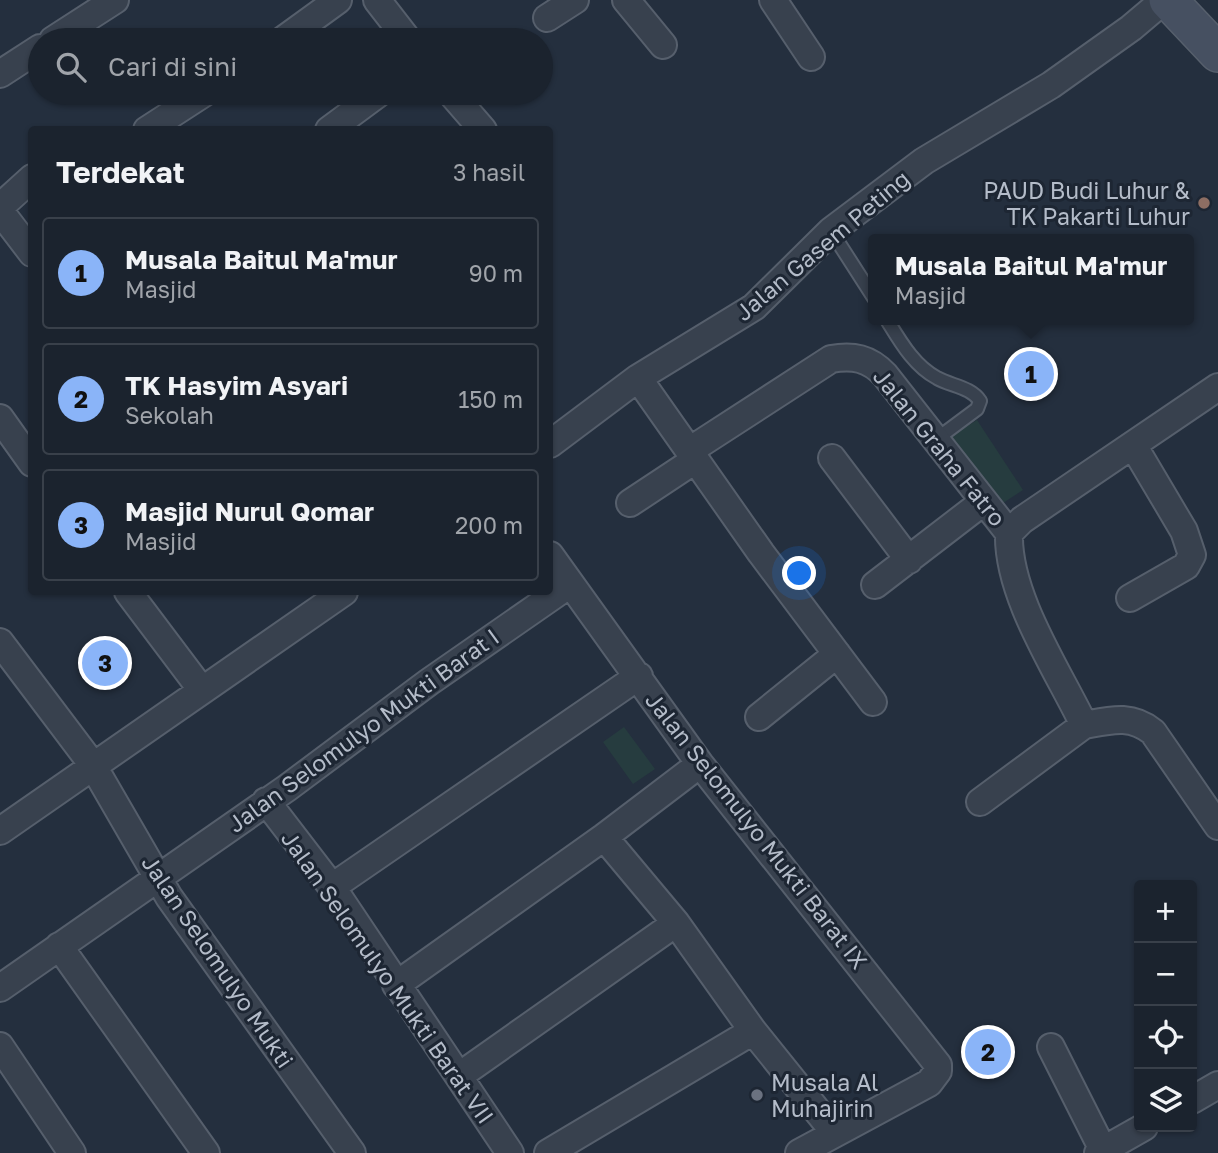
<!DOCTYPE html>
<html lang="id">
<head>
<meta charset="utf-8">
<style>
	body { margin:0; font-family:"Golos Text",sans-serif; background:#242b36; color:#f1f3f6 }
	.controls { position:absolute; right:21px; bottom:21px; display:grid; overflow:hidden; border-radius:7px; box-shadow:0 2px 5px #0004 }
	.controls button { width:63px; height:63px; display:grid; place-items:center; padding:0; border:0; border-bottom:2px solid #39404a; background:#1b232e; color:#f1f3f6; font:35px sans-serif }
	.you { position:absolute; left:800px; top:574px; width:24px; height:24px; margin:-18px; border:5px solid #fff; border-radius:50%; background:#1a73e8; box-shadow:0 0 0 10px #1a73e833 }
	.badge { display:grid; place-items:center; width:46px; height:46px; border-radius:50%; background:#8ab4f8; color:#111; font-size:23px; font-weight:700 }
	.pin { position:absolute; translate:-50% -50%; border:4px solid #fff; box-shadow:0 2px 7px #0006 }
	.popup { position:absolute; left:868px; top:234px; width:326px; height:91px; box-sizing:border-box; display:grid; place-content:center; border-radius:7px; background:#1b232e; filter:drop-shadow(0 2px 5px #0005); font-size:23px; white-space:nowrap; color:#a0a4aa }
	.popup b { font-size:26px; color:#f1f3f6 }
	.popup::after { content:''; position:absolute; left:50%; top:100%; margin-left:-14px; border:14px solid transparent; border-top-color:#1b232e }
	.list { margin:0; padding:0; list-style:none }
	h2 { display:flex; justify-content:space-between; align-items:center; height:91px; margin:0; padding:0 28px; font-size:30px }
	h2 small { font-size:23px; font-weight:400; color:#a0a4aa }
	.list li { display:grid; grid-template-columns:46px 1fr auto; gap:21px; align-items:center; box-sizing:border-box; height:112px; margin:0 14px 14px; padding:0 14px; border:2px solid #39404a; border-radius:7px }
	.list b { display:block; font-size:26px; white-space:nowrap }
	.list p { margin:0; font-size:23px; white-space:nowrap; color:#a0a4aa }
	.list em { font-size:23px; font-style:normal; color:#a0a4aa }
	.icon { flex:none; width:38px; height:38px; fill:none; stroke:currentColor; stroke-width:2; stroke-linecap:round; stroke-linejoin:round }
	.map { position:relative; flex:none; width:1218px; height:1153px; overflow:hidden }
	.search { position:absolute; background:#1b232e; box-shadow:0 2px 5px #0004; left:28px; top:28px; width:525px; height:77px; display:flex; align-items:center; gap:18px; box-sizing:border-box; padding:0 24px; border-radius:38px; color:#a0a4aa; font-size:26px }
	.panel { position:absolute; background:#1b232e; box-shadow:0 2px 5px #0004; left:28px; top:126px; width:525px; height:469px; border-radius:7px }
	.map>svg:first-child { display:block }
	.green { fill:#263c3f }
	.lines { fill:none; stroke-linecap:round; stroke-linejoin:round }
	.lane-casing { stroke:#565f6c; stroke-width:16 }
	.street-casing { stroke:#565f6c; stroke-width:30 }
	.secondary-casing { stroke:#565f6c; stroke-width:40 }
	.lane { stroke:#38414e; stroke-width:12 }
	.street { stroke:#38414e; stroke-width:26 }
	.secondary { stroke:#465061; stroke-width:37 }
	.education-dot { fill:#8d6e63; stroke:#1d2633; stroke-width:2.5 }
	.worship-dot { fill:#6b7280; stroke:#1d2633; stroke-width:2.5 }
	.labels { text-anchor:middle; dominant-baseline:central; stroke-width:6; stroke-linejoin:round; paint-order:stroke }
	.poi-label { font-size:23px; fill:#b4bcc9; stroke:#1d2633; text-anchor:end }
	.street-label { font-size:23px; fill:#b4bcc9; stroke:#1d2633 }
</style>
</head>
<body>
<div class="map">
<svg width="1218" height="1153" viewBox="0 0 1218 1153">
	<rect width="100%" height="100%" fill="#242f3e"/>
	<path class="green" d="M977,420l46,70 -26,17 -46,-71z
		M624,727l31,42 -22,15 -30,-42z"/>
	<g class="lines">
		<defs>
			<path id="lane" d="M831,231l43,67
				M887,320c13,21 27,46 50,58 14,8 34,9 43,23l-3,8 -43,32"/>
			<path id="street" d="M377,0l31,40
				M626,0l37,45
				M773,0l38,57
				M547,18l28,-18
				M53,40l62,-40
				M283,40l55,-40
				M0,74l40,-26
				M451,93l32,37
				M147,130l57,-37
				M329,130l50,-37
				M0,207l32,-29
				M0,211l32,42
				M638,378l123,175 112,149
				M0,418l32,45
				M550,444l88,-66 116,-71 77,-76 93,-70 127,-76 80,-57 33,-28
				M689,451l142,-92c22,-4 38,-1 54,16l124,158
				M832,458l77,102
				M630,503l65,-43
				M1009,533l13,-13 196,-133
				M550,555l150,209 238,301v6l-9,12 -130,70
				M875,585l108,-83
				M128,592l73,97
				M1130,598l56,-32 6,-11 -8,-24 -51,-86
				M0,642l92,122 77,133 183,256
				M759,717l78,-63
				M1084,725c27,-5 47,-11 69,7l65,94
				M266,801l66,86 178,266
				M980,802l104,-77c-27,-56 -77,-130 -75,-192
				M0,831l344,-239
				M604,837l72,86 77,108 82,102
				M332,887l307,-211
				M59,946l147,207
				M396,985l208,-148 96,-73
				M0,988l287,-200 142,-106 141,-98
				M0,1046l72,107
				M1051,1047l52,103
				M459,1076l217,-153
				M1192,1100l26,-15
				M548,1153l205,-122
				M1098,1153l46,-26"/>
			<path id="secondary" d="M1168,0l50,53"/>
		</defs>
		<use href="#lane" class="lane-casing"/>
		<use href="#street" class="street-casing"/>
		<use href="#secondary" class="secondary-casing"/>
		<use href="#lane" class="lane"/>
		<use href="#street" class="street"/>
		<use href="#secondary" class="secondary"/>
	</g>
	<circle class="education-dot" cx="1204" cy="203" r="7"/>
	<circle class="worship-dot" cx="757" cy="1095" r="7"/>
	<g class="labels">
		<g class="poi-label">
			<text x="1190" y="190">PAUD Budi Luhur &amp;<tspan x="1190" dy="26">TK Pakarti Luhur</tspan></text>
			<text x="771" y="1082" text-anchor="start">Musala Al<tspan x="771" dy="26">Muhajirin</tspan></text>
		</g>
		<g class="street-label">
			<text transform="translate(822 245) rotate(-40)">Jalan Gasem Peting</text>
			<text transform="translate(940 447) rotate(51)">Jalan Graha Fatro</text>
			<text transform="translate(363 730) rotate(-36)">Jalan Selomulyo Mukti Barat I</text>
			<text transform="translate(757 830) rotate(52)">Jalan Selomulyo Mukti Barat IX</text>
			<text transform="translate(218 961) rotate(56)">Jalan Selomulyo Mukti</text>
			<text transform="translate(388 977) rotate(55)">Jalan Selomulyo Mukti Barat VII</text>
		</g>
	</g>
</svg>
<div class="controls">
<button>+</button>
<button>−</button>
<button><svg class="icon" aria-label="locate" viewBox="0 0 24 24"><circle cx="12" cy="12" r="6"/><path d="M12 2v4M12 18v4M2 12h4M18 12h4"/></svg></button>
<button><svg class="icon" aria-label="layers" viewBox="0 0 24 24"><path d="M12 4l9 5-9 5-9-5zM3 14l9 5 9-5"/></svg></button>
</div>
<div class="you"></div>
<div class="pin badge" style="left:1031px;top:374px">1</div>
<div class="popup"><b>Musala Baitul Ma'mur</b>Masjid</div>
<div class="pin badge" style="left:988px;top:1052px">2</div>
<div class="pin badge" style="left:105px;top:663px">3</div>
<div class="search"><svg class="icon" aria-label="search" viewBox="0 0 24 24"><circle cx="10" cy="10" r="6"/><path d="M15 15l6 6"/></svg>Cari di sini</div>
<section class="panel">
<h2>Terdekat<small>3 hasil</small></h2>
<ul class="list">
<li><span class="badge">1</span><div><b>Musala Baitul Ma'mur</b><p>Masjid</p></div><em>90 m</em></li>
<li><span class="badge">2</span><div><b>TK Hasyim Asyari</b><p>Sekolah</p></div><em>150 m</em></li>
<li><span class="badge">3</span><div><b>Masjid Nurul Qomar</b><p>Masjid</p></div><em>200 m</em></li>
</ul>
</section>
</div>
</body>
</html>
